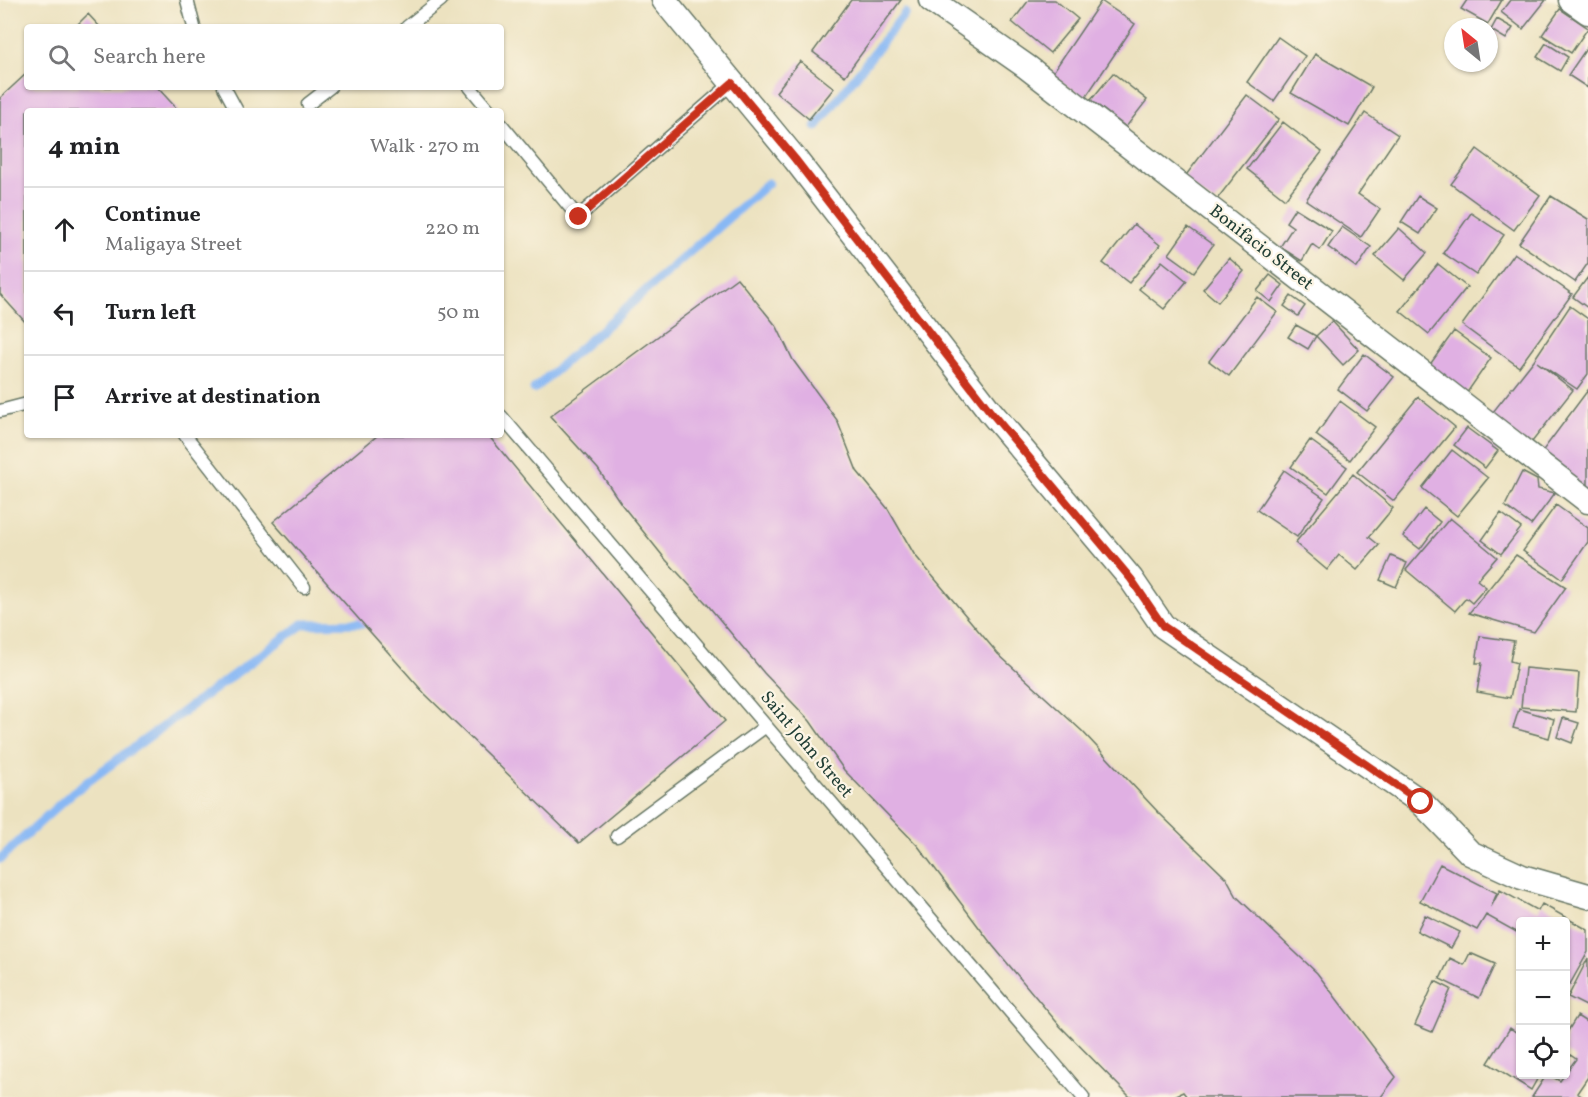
<!DOCTYPE html>
<html lang="en">
<head>
<meta charset="utf-8">
<style>
	body { margin:0; font-family:Vollkorn,serif; background:#f6f6f6; color:#202124 }
	.controls { position:absolute; right:18px; bottom:18px; display:grid; overflow:hidden; border-radius:6px; box-shadow:0 2px 4px #0004 }
	.controls button { width:54px; height:54px; display:grid; place-items:center; padding:0; border:0; border-bottom:2px solid #e0e0e0; background:#fff; color:#202124; font:30px sans-serif }
	.compass { position:absolute; left:1444px; top:18px; width:54px; height:54px; border-radius:50%; background:#fff; box-shadow:0 2px 4px #0004; rotate:330deg }
	.stop { position:absolute; width:18px; height:18px; margin:-14px; border:4px solid #c8321e; border-radius:50%; background:#fff }
	.stop.end { background:#c8321e; border-color:#fff; box-shadow:0 2px 6px #0008 }
	.list { margin:0; padding:0; list-style:none }
	h2 { display:flex; justify-content:space-between; align-items:center; height:78px; margin:0; padding:0 24px; font-size:26px }
	h2 small { font-size:20px; font-weight:400; color:#757577 }
	.list li { display:grid; grid-template-columns:39px 1fr auto; gap:18px; align-items:center; box-sizing:border-box; height:84px; padding:0 24px; border-top:2px solid #e0e0e0 }
	.list b { display:block; font-size:22px; white-space:nowrap }
	.list p { margin:0; font-size:20px; white-space:nowrap; color:#757577 }
	.list em { font-size:20px; font-style:normal; color:#757577 }
	.icon { flex:none; width:33px; height:33px; fill:none; stroke:currentColor; stroke-width:2; stroke-linecap:round; stroke-linejoin:round }
	.map { position:relative; flex:none; width:1588px; height:1097px; overflow:hidden }
	.search { position:absolute; background:#fff; box-shadow:0 2px 4px #0004; left:24px; top:24px; width:480px; height:66px; display:flex; align-items:center; gap:15px; box-sizing:border-box; padding:0 21px; border-radius:6px; color:#757577; font-size:22px }
	.panel { position:absolute; background:#fff; box-shadow:0 2px 4px #0004; left:24px; top:108px; width:480px; height:330px; border-radius:6px }
	.map>svg:first-child { display:block }
	.lines { fill:none; stroke-linecap:round; stroke-linejoin:round }
	.stream { stroke:#88b8f4; stroke-width:9 }
	.building { fill:#e0b0e3 }
	.service-casing { stroke:#677765; stroke-width:15 }
	.minor-casing { stroke:#677765; stroke-width:27 }
	.service { stroke:#fff; stroke-width:12 }
	.minor { stroke:#fff; stroke-width:24 }
	.route { stroke:#c8321e; stroke-width:8 }
	.labels { text-anchor:middle; dominant-baseline:central; stroke-width:4.5; stroke-linejoin:round; paint-order:stroke }
	.street-label { font-size:18px; fill:#1f3d34; stroke:#fcf5e5 }
</style>
</head>
<body>
<div class="map">
<svg width="1588" height="1097" viewBox="0 0 1588 1097">
	<rect width="100%" height="100%" fill="#fcf5e5"/>
	<filter id="ink" filterUnits="userSpaceOnUse"><feTurbulence type="fractalNoise" baseFrequency=".0167" numOctaves="2"/><feDisplacementMap in="SourceGraphic" scale="12" xChannelSelector="R" yChannelSelector="G"/><feConvolveMatrix kernelMatrix="1 2 1 2 8 2 1 2 1" color-interpolation-filters="sRGB"/></filter>
	<filter id="wash" filterUnits="userSpaceOnUse"><feTurbulence type="fractalNoise" baseFrequency=".008" numOctaves="4" result="noise"/><feDisplacementMap in="SourceGraphic" scale="24" xChannelSelector="R" yChannelSelector="G"/><feGaussianBlur stdDeviation="1.35" result="paint"/><feColorMatrix in="noise" values="0 0 0 0 0 0 0 0 0 0 0 0 0 0 0 0 0 1.4 0 .05"/><feComposite in="paint" operator="in"/></filter>
	<g filter="url(#wash)">
		<rect width="100%" height="100%" fill="#ece2c0"/>
		<g class="lines">
			<path class="stream" d="M816,127l89,-114
				M534,389l234,-206
				M0,859l72,-66 231,-169 61,-1 5,-6"/>
		</g>
		<g id="blocks">
			<path class="building" d="M851,0h50l-56,76 -32,-24z
				M1029,0h26l23,19 -28,34 -38,-31z
				M1467,0h35l-14,24 -27,-15z
				M1510,0h36l-23,29 -22,-17z
				M1101,1l34,23 -50,74 -34,-23z
				M1560,9l28,19 -17,25 -29,-18z
				M88,14l12,13h-25z
				M1497,19l16,9 -7,11 -15,-9z
				M1278,37l27,19 -31,45 -27,-19z
				M1546,43l22,14 -8,14 -23,-14z
				M1588,46v42l-20,-13z
				M1315,54l57,33 -23,39 -58,-33z
				M800,61l34,27 -25,31 -33,-27z
				M27,73v14h130l22,24h-152v213l-27,-30v-196z
				M1113,73l34,27 -21,27 -35,-27z
				M1247,95l32,24 -65,84 -31,-24z
				M1365,113l33,22 -40,59 22,15 -19,28 -55,-37z
				M1283,122l39,30 -37,47 -38,-30z
				M1477,149l63,46 -26,35 -63,-46z
				M1418,196l19,12 -17,26 -19,-12z
				M1551,196l37,23v44l-13,19 -56,-39z
				M1295,208l37,23 -12,19 -8,-6 -10,17 -22,-14 13,-20 -7,-5z
				M1471,213l33,22 -28,40 -33,-22z
				M1134,224l26,21 -31,38 -26,-20z
				M1188,227l25,18 -19,27 -25,-18z
				M1342,227l29,20 -14,21 -29,-21z
				M1399,228l28,25 -23,27 -29,-24z
				M1514,253l58,41 -53,73 -57,-42z
				M1229,258l15,13 -26,31 -15,-13z
				M1162,261l25,20 -23,28 -25,-20z
				M1438,264l29,23 -38,47 -29,-23z
				M1270,275l13,10 -12,17 -14,-11z
				M1588,277v31l-15,-11z
				M737,278l40,49 16,33 44,60 20,51 31,38 26,45 84,100 84,77 76,81 69,67 10,18 80,76 79,104 -15,20h-194l-4,-5 -11,5h-42l-70,-71 -67,-80 -75,-100 -74,-76 -34,-49 -46,-48 -58,-70 -40,-43 -44,-55 -24,-36 -48,-53z
				M1291,296l14,10 -7,10 -14,-10z
				M1257,297l20,15 -48,64 -20,-15z
				M1570,306l18,13v55l-11,15 -40,-27 36,28 -45,57 -39,-30 45,-57z
				M1332,321l27,29 -16,15 -27,-29z
				M1296,325l20,11 -8,13 -20,-12z
				M1454,331l37,27 -27,39 -38,-27z
				M1364,354l30,23 -27,34 -29,-22z
				M1588,390v104l-50,-37z
				M1418,397l37,30 -61,74 -37,-29z
				M1340,401l35,26 -25,33 -34,-25z
				M1467,428l31,23 -13,17 -31,-23z
				M378,435h110l237,286 -146,122 -154,-149 -152,-172z
				M1310,440l37,27 -19,26 -37,-26z
				M1452,450l36,28 -31,38 -35,-28z
				M1284,470l40,28 -27,39 -40,-27z
				M1522,472l15,8 1,9 17,4 -24,32 -26,-19z
				M1353,474l40,34 -24,29 10,8 -22,25 -18,-15 -12,15 -32,-27z
				M1556,505l32,23v14l-26,37 -39,-28z
				M1424,509l16,13 -20,27 -17,-13z
				M1501,513l20,15 -20,26 -19,-14z
				M1450,518l47,39 -20,23 9,7 -14,16 -6,-5 -11,13 -49,-41z
				M1516,555l50,32 -32,45 -65,-19z
				M1391,556l16,7 -11,24 -16,-7z
				M1480,636l34,5 -4,20 7,2 -7,35 -33,-6 5,-29h-6z
				M1525,668l54,5 -3,39 -55,-5z
				M1519,709l35,10 -5,19 -36,-10z
				M1563,718l16,5 -7,20 -15,-6z
				M1440,864l57,29 -6,14 9,-17 38,21 4,-7 46,26v22l-18,32 -4,-2v-60h-46v12l-34,-19 -9,15 -57,-29z
				M1425,915l35,17 -9,16 -34,-17z
				M1470,953l25,11 -16,34 -39,-19 10,-21 14,7z
				M1588,958v49l-20,-10z
				M1435,981l16,8 -19,43 -17,-7z
				M1577,1016l11,7v54l-11,16 6,4h-51l15,-23 13,7 16,-22 -10,-7v-18z
				M1510,1028l10,7v39h20l-9,16 -43,-27z"/>
		</g>
	</g>
	<g filter="url(#ink)">
		<use href="#blocks" fill-opacity="0" stroke="#677765" stroke-width="1.5"/>
		<g class="lines">
			<defs>
				<path id="service" d="M187,0l7,27
					M407,27l34,-27
					M224,87l13,24
					M470,87l20,24
					M308,104l22,-17
					M501,124l77,93 154,-134
					M0,411l27,-7
					M501,416l582,681
					M185,435l119,152
					M617,836l149,-110"/>
				<path id="minor" d="M664,0l131,159 194,251 142,169 32,47 258,176 49,51 52,24 66,19
					M931,0l96,67 561,434
					M1571,0l17,12"/>
			</defs>
			<use href="#service" class="service-casing"/>
			<use href="#minor" class="minor-casing"/>
			<use href="#service" class="service"/>
			<use href="#minor" class="minor"/>
		</g>
	</g>
	<g class="lines" filter="url(#ink)">
		<path class="route" d="M579,217l153,-134 63,76 194,251 142,169 32,47 258,176"/>
	</g>
	<g class="labels">
		<g class="street-label">
			<text transform="translate(1261 248) rotate(38)">Bonifacio Street</text>
			<text transform="translate(806 745) rotate(50)">Saint John Street</text>
		</g>
	</g>
</svg>
<div class="controls">
<button>+</button>
<button>−</button>
<button><svg class="icon" aria-label="locate" viewBox="0 0 24 24"><circle cx="12" cy="12" r="6"/><path d="M12 2v4M12 18v4M2 12h4M18 12h4"/></svg></button>
</div>
<svg class="compass" viewBox="-18 -18 36 36"><path d="M0-13l5 13h-10z" fill="#e53935"/><path d="M0 13l5-13h-10z" fill="#757577"/></svg>
<div class="stop" style="left:1421px;top:802px"></div>
<div class="stop end" style="left:579px;top:217px"></div>
<div class="search"><svg class="icon" aria-label="search" viewBox="0 0 24 24"><circle cx="10" cy="10" r="6"/><path d="M15 15l6 6"/></svg>Search here</div>
<section class="panel">
<h2>4 min<small>Walk · 270 m</small></h2>
<ul class="list">
<li><svg class="icon" aria-label="ahead" viewBox="0 0 24 24"><path d="M12 20V5M6 11l6-6 6 6"/></svg><div><b>Continue</b><p>Maligaya Street</p></div><em>220 m</em></li>
<li><svg class="icon" aria-label="left" viewBox="0 0 24 24"><path d="M17 20v-9H6M10 6l-5 5 5 5"/></svg><div><b>Turn left</b></div><em>50 m</em></li>
<li><svg class="icon" aria-label="arrive" viewBox="0 0 24 24"><path d="M6 21V4h12l-3 4 3 4H6"/></svg><div><b>Arrive at destination</b></div></li>
</ul>
</section>
</div>
</body>
</html>
